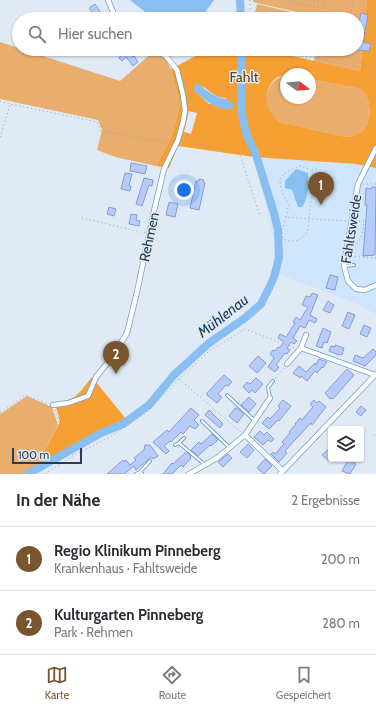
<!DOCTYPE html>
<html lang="de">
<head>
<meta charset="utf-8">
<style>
	body { margin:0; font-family:Cabin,sans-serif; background:#f7f7f7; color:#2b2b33 }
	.controls { position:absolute; right:12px; bottom:12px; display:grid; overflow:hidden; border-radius:4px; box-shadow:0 1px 3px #0004 }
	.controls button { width:36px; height:36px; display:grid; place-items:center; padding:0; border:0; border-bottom:1px solid #e1e1e2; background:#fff; color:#2b2b33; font:20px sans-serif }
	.compass { position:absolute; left:280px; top:68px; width:36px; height:36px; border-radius:50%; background:#fff; box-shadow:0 1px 3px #0004; rotate:106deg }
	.scale { position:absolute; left:12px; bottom:10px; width:70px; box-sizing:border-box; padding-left:4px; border:2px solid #283d50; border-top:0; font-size:11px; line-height:14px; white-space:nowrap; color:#283d50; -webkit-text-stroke:3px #e0eaf4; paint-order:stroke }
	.you { position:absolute; left:184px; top:190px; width:14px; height:14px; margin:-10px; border:3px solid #fff; border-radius:50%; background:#1a73e8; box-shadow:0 0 0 6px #1a73e833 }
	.badge { display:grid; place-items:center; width:26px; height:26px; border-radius:50%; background:#78552e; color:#fff; font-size:13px; font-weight:700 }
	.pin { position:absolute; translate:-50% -33px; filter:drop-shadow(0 1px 2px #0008) }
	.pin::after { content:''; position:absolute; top:21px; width:14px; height:12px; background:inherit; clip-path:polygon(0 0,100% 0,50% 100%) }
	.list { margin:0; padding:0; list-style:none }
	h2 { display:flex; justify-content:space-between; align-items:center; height:52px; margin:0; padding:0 16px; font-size:17px }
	h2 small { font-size:13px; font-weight:400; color:#7c7c81 }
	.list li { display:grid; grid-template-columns:26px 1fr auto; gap:12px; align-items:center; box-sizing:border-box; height:64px; padding:0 16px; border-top:1px solid #e1e1e2 }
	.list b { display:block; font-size:15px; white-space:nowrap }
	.list p { margin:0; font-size:13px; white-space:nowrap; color:#7c7c81 }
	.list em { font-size:13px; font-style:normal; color:#7c7c81 }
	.icon { flex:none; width:22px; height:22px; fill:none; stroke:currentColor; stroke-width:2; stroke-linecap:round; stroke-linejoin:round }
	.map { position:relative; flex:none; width:376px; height:474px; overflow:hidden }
	.search { position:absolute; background:#fff; box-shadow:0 1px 3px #0004; left:12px; right:12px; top:12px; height:44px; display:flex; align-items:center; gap:10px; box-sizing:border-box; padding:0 14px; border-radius:22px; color:#7c7c81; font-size:15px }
	.sheet { height:180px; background:#fff }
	nav { display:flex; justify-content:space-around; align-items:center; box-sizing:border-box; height:56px; border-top:1px solid #e1e1e2; background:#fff; font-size:11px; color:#7c7c81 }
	nav a { display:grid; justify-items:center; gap:2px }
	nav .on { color:#78552e }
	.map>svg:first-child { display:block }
	.built { fill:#cee5fb }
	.green { fill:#e9ad6d }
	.forest { fill:#f6a033; fill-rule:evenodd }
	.water { fill:#88bef1 }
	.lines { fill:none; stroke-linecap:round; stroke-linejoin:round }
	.river { stroke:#88bef1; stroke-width:8 }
	.building { fill:#b7cbf9; stroke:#859cd3 }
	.service-casing { stroke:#6fa0ce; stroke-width:4 }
	.minor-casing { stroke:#6fa0ce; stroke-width:6 }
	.path { stroke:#95a3b1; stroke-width:1; stroke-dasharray:1 3; stroke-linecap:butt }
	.service { stroke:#fff; stroke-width:2 }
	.minor { stroke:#fff; stroke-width:4.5 }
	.labels { text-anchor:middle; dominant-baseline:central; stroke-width:3; stroke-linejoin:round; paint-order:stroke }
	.park-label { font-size:14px; fill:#624016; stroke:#e0eaf4 }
	.street-label { font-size:14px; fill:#283d50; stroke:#e0eaf4 }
	.water-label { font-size:15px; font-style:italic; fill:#143c5d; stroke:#e0eaf4 }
</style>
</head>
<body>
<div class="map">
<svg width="376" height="474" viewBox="0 0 376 474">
	<rect width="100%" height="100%" fill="#e0eaf4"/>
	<path class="built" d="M254,157l102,7 20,4v146l-21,-11 -82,-31 2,-29z"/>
	<path class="green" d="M253,0h114l-7,71 -46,-10 3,-12h40v-30h-42l-5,-4 -57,-13z
		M257,4l47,11 -1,4h-39l-10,-2z
		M0,42l120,39 33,-29 12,6 6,11 9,36 -9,33 -15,28 -41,-9 -18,-7 5,-20 -4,-10 -98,-21z
		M286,75v23h24v-19l51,10c15,17 11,47 -15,48l-66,-15c-19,-13 -18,-41 6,-47z
		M27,396l25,11 6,18 -22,41 -13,8h-23v-60l2,-1z"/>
	<path class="forest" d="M367,0h9v168l-20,-4 -102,-7 -76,-11 -9,22 -13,-2 15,-28 9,-33 -9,-36 38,-20h52l99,22zM286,74h24v5l51,10c15,17 11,47 -15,48l-66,-15c-14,-10 -19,-30 -5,-43 3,-3 8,-3 11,-5zM196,84l9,4 11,8 12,3 -19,5 -15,-14zM189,111l8,2 -6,21 -7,-2z
		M92,377l34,42 -26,12 -64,35 24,-44 -4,-15 -2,-4c23,-3 24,-9 38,-26z"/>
	<path class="water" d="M130,0h84l-11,15 -10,4h-39z
		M196,83c7,4 13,10 20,13 7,3 11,2 18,8l-2,5c-16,2 -27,-9 -38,-19z
		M296,169l12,4c0,11 1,25 -6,34h-4l-6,-17 -7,-2v-7z"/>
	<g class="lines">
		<path class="river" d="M240,0l1,19
			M28,474l73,-41 22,-9 26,-19 25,-30 35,-32 36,-25 16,-14 9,-18 4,-9 5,-19 -1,-28 -4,-17 -18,-58 -10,-22 -5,-24 1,-60"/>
	</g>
	<path class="building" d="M95,4l6,9 2,6h-9l1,-3 -6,-8z
		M361,13l7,2 -5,27 8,2 -2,7 -12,-1v-17z
		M126,50l7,7 1,-1 4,6 -5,4 -7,-9 -4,4 -3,-3z
		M131,163l16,3 -2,8 -15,-3z
		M125,173l7,1 -3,11 2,1 -1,5 -9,-2z
		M144,178l9,2 -1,6 -3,-1 -7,21 -6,-2z
		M199,179l5,1 -1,2 2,1 -6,27 -9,-2 6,-27h3z
		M372,187h4l-1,68 -12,1 4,-51h-2l1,-17 5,1z
		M169,202l9,2 -3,13 -9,-2z
		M109,207l7,2 -2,7 -7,-2z
		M131,214l6,1 -1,5 4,1 -1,5 -10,-2z
		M330,275l8,2 -3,13 -9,-2z
		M312,293l6,2 -8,20 7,4 -2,4 -6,-3 -4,8 -5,-2 -7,12 4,3 -3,3 -3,-2 -4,6 3,2 -3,4 -2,-1 -9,12 3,2 -4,5 -7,-5 6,-9 -4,-4 3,-4 2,1 3,-4 1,1 5,-6 -6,-4 2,-4 6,3 9,-14 -2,-1 3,-5 4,3 8,-13 -6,-2 4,-9 4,1z
		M328,301l6,4 -4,8 -7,-3z
		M348,312l7,3 -6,14 -7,-3z
		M364,325l7,3 -4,9 -7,-3z
		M323,328l8,4 -4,11 -3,-1 -2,6 -6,-2z
		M335,345l9,3 -2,7 -2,-1 -1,1 -10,-4 2,-5 4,1z
		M373,349l3,3v3l-11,11 -12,-5 2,-6 8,3z
		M258,356l8,7 -9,10 -8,-7z
		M319,359l8,3 -4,6 -1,-1 -5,6 -2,-2 -8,10 -6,-5 -1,2 -7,-5 6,-7 7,6 9,-9 1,2z
		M347,369l7,6 -21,24 -2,-1 -1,1 -5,-6z
		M224,375l8,7 -4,4 -2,-1 -8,9 4,3 -5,6 -10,-8v-2z
		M256,378l7,6 -8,9 -3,-3 -3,3 -6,-6 4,-5 3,2z
		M249,397l7,7 -7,8 -8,-7z
		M283,400l8,6 -12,15 -1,-1 -9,9 -7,-6 6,-6 2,2 10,-11 -2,-2z
		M314,400l3,3 2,-2 7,6 -14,18 -1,-2 -18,19 -8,9 2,2 -8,9 -8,-8 2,-2 2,2 9,-10 -2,-2 8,-9 -1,-1 7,-8h-1l5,-6 2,2 11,-13 -3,-3z
		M361,406l5,4 -5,6 -5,-4z
		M191,408l8,7 -5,5 5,5 -4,4 -5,-3 -7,8 -2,-2 -10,10 -1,-1 -6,5 5,5 -3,3 -13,-12 14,-12 2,2z
		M235,408h2l7,6 -7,9 -8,-7z
		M209,410l14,14 -3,4 -15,-13z
		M260,431l4,4 3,-3 7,7 -3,3 -3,-2 -5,5 -9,-8z
		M212,434l6,6 -7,6 -1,-1 -12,11 -7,-6 8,-8 2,2z
		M248,444l6,6 -7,8 -7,-6z
		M145,445h5l8,11 -5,3 -1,-2 -3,2 -13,11 -2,-4 -10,8h-17l16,-14 1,2 2,-2 4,5 6,-5 -2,-2 10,-8z
		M331,447v11l-2,3 -7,-6z
		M185,453h2l4,3 -1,1 1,1 -8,9 -2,-2 -9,9h-9l9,-11 1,1z
		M228,454l4,4 -9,9 -5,-5z
		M265,459l7,7 -8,8 -7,-6z
		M348,460l8,4 -6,10 -8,-3z"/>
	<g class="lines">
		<defs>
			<path id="service" d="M345,266l9,-1
				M227,395l27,25
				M270,398l-2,-11 5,-6
				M202,421l27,26
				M179,443l5,-5
				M175,445l4,-2 25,21
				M140,472l10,-11
				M136,474l4,-2 2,2"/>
			<path id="minor" d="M108,0l8,19
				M376,148l-18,36 -14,82 4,15 8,8 9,1 11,-5
				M301,348l74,27
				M287,364l14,-16 5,-13
				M53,405l15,-2 20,-7 8,-19 18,-22 13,-22 10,-41 17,-81 10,-42 14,-29 5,-18 2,-12 -2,-15 -6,-25 -11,-14 -15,-7
				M245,435l38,36
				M189,474l28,-16 28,-23 25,-37
				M280,474l96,-100"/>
		</defs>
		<use href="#service" class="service-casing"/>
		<use href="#minor" class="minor-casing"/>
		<path class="path" d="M250,0v19
			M286,0l39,9
			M310,0l13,3
			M324,0c-1,7 4,16 10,19
			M371,0c-2,10 -2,22 0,32 3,15 5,22 1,38l4,9
			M350,19l3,-19
			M371,19h5
			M344,49l-1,8 18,3 4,6
			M300,56l1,-7
			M181,68l13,-7 24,-6 20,-3 73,5 61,13 4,-1
			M185,80l8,25 10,13 1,27
			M0,101l10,3 87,18 4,9 70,12
			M0,137l10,-32
			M184,141l55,11 126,6
			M239,152l21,64
			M312,170l5,-2
			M363,184h13
			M286,217l3,-13c-12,-21 -15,-29 11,-38l11,4c1,3 3,6 3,9 -1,12 -3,25 -5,37 0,5 0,12 -2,16 -4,9 -16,11 -24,7l-1,-10 4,-12c21,2 41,3 62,4
			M82,218l63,15
			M352,250c9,-9 11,-17 12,-29h-7
			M351,256l25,2
			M275,378l10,-11
			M179,379l62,53
			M55,410l10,31 8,14
			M0,412l3,-1 23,-16 23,9
			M374,435l2,1
			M47,474l-1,-1 30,-19 34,-17 36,-24 33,-34 29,-27 37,-23 50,19"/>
		<use href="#service" class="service"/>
		<use href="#minor" class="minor"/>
	</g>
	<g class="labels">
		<g class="park-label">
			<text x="244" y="77">Fahlt</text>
		</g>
		<g class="street-label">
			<text transform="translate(351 229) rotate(-81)">Fahltsweide</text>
			<text transform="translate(149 237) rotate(-78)">Rehmen</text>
		</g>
		<g class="water-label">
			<text transform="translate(223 316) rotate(-38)">Mühlenau</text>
		</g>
	</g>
</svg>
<div class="controls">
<button><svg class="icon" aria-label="layers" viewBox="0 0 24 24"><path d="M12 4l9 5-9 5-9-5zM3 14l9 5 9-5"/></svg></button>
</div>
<svg class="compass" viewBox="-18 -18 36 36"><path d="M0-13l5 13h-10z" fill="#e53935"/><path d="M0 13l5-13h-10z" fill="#7c7c81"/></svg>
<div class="scale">100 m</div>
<div class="you"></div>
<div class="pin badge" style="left:321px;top:205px">1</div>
<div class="pin badge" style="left:116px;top:374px">2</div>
<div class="search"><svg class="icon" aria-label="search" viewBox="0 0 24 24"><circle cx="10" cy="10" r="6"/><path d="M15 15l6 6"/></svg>Hier suchen</div>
</div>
<section class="sheet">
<h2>In der Nähe<small>2 Ergebnisse</small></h2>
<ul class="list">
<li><span class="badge">1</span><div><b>Regio Klinikum Pinneberg</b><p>Krankenhaus · Fahltsweide</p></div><em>200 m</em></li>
<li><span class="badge">2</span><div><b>Kulturgarten Pinneberg</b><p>Park · Rehmen</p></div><em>280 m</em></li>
</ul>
</section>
<nav>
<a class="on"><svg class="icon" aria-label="map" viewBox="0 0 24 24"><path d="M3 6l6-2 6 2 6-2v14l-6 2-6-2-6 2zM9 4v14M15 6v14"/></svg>Karte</a>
<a><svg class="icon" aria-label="directions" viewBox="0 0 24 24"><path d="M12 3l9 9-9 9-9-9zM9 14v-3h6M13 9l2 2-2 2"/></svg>Route</a>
<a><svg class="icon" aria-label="saved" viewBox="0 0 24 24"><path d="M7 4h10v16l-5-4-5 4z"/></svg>Gespeichert</a>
</nav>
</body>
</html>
